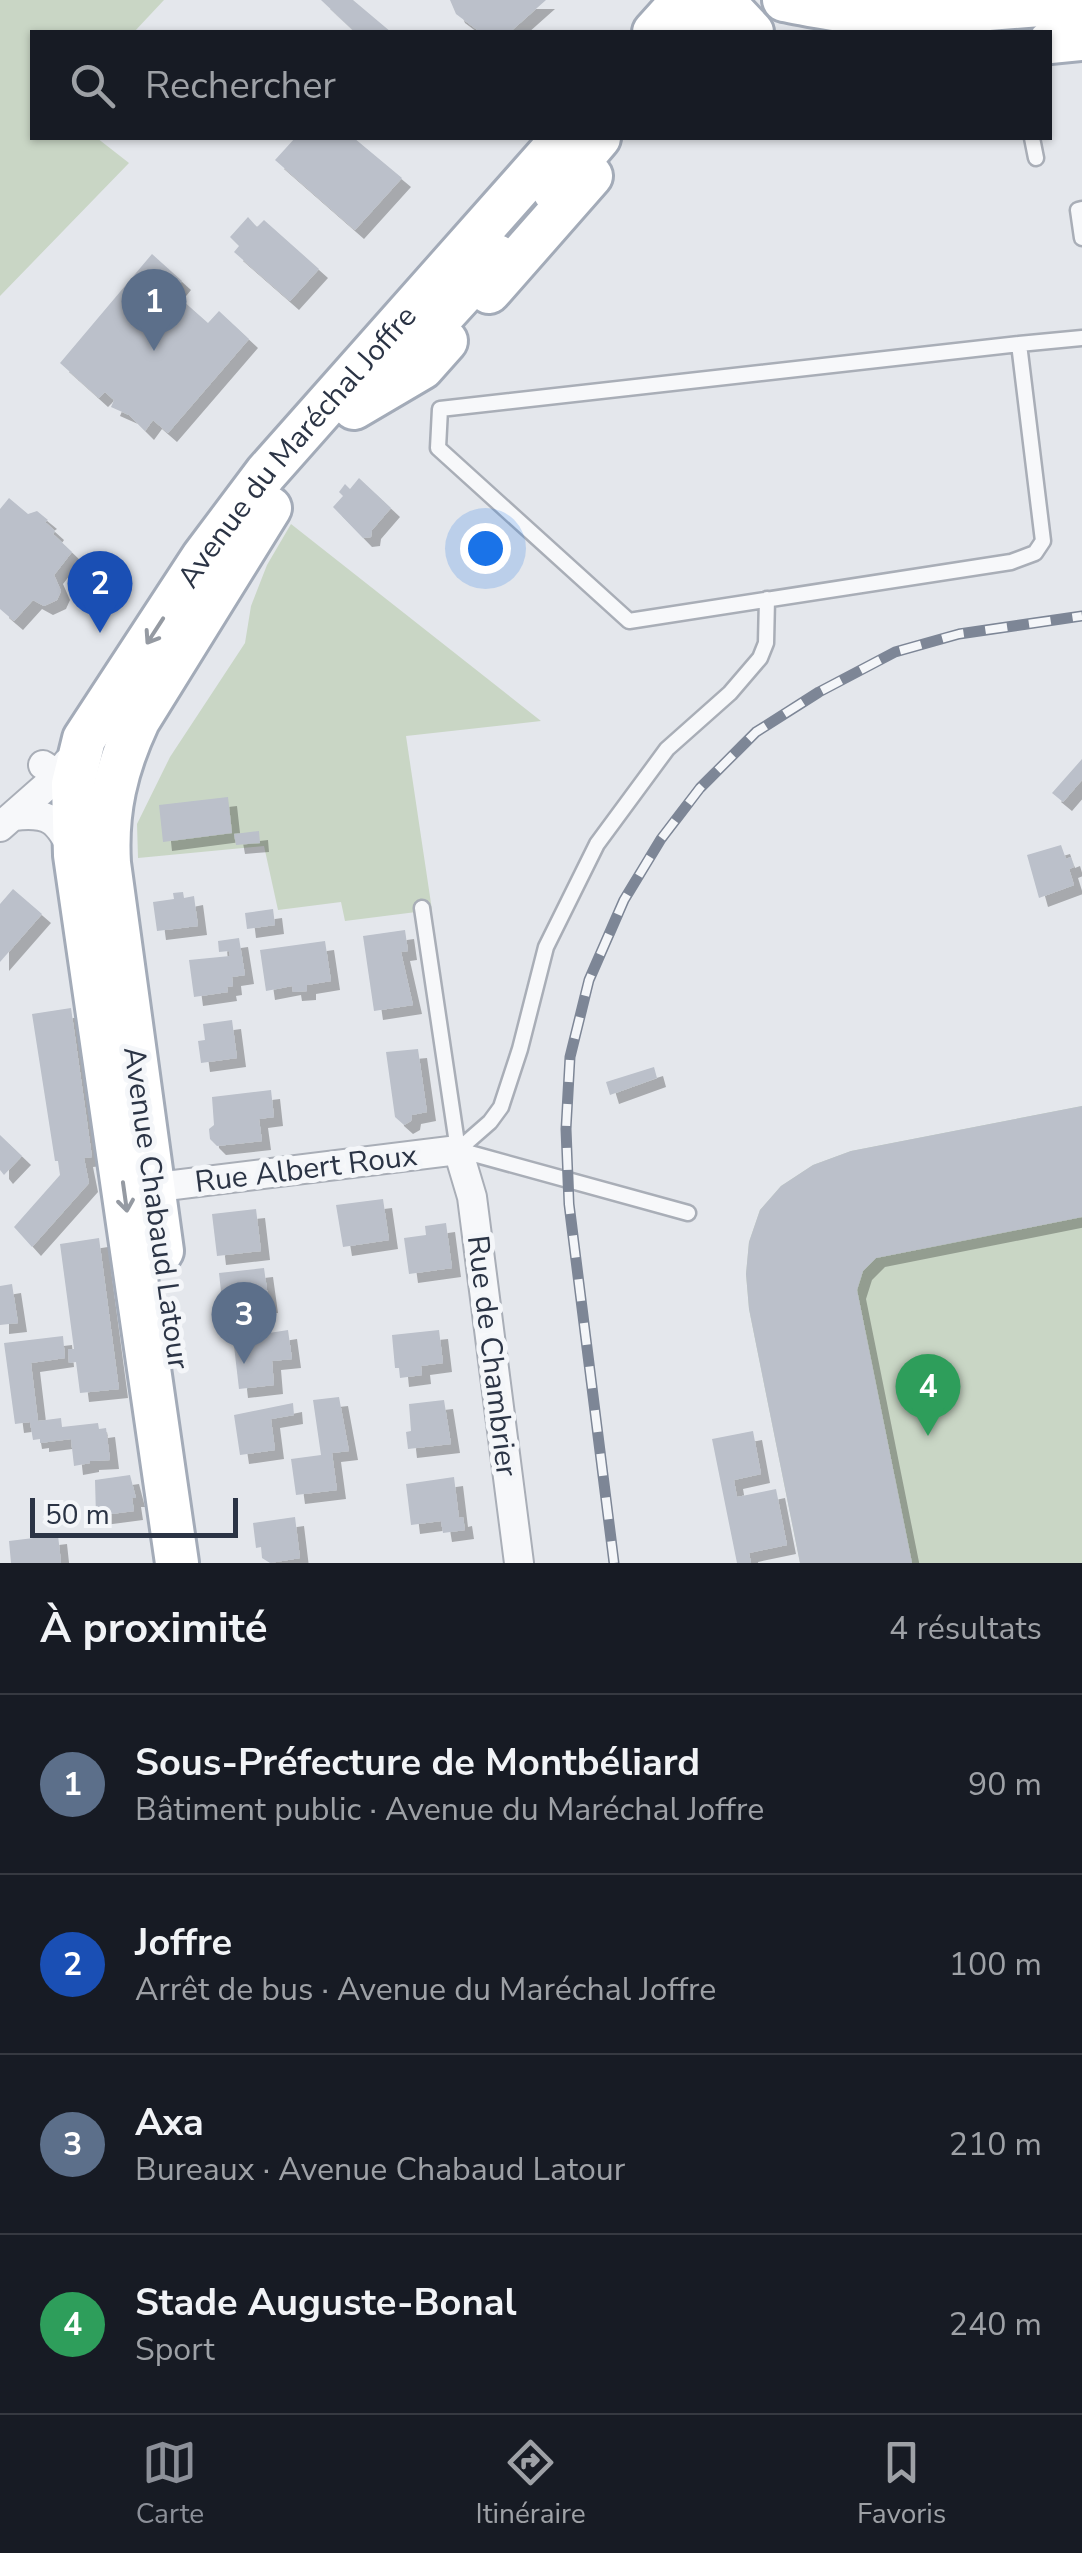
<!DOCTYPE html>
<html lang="fr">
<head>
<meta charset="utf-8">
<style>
	body { margin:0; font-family:"Nunito Sans",sans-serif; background:#20242c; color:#f1f3f6 }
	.scale { position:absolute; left:30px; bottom:25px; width:208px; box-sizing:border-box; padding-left:10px; border:5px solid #2b3445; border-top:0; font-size:28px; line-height:35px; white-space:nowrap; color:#2b3445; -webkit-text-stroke:8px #f4f6f9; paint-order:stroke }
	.you { position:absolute; left:485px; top:548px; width:35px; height:35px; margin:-25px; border:8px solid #fff; border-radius:50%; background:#1a73e8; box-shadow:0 0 0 15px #1a73e833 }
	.badge { display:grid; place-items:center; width:65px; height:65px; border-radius:50%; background:#8c9099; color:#fff; font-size:32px; font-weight:700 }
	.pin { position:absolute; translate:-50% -82px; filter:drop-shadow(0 2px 5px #0008) }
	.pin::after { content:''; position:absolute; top:52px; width:35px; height:30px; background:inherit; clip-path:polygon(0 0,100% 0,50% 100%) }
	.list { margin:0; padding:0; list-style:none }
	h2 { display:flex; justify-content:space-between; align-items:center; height:130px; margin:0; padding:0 40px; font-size:42px }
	h2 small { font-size:32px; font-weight:400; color:#9ea1a6 }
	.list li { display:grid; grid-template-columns:65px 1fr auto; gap:30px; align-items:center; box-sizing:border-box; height:180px; padding:0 40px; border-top:2px solid #363941 }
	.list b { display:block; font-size:38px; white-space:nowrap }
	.list p { margin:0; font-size:32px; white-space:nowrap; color:#9ea1a6 }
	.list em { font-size:32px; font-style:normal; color:#9ea1a6 }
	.icon { flex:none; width:55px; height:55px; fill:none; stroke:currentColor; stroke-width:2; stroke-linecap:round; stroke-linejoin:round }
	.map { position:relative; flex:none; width:1082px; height:1563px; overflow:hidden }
	.search { position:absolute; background:#171b24; box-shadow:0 2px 8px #0004; left:30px; right:30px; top:30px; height:110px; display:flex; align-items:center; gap:25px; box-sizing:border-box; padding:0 35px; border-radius:0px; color:#9ea1a6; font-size:38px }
	.sheet { height:850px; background:#171b24 }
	nav { display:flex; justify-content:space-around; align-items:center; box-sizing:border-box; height:140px; border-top:2px solid #363941; background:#171b24; font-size:28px; color:#9ea1a6 }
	nav a { display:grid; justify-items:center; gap:5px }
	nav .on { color:#8c9099 }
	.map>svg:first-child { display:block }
	.green { fill:#c9d6c5 }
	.building { fill:#bbc0ca; filter:url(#shadow) }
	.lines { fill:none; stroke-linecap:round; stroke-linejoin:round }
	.service-casing { stroke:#a9aeb7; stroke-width:19 }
	.minor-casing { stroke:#a9aeb7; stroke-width:32 }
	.primary-casing { stroke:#a3abb8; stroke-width:48 }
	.service { stroke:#f7f8fa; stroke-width:14 }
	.minor { stroke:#f7f8fa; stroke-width:28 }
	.primary { stroke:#fff; stroke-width:42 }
	.rail-casing { stroke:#7d8696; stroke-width:11 }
	.rail { stroke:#f4f6f9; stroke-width:8; stroke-dasharray:22; stroke-linecap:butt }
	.oneway { stroke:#959aa2 }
	.labels { text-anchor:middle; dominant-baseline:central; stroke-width:10; stroke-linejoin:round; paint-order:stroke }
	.street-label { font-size:30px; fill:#2b3445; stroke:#f4f6f9 }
</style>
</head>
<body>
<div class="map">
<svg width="1082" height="1563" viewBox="0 0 1082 1563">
	<defs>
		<filter id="shadow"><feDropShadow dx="9" dy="9" stdDeviation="0" flood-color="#0004"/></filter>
	</defs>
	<rect width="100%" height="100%" fill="#e4e7ec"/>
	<path class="green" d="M0,0h164l-30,32h-102v106h65l32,25 -129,133z
		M291,524l250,197 -135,15 26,174 -87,11 -4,-19 -63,8 -14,-64 -126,12 -1,-34 33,-67 75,-114 6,-37 16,-41z
		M1082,1106v457h-282l-51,-254 -3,-35 3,-32 11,-32 21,-24 32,-21 38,-14z"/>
	<path class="building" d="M321,0h32l38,32h-36z
		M450,0h96l-36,32h-30l-24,-18z
		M295,138h59l48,40 -47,52 -80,-70z
		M248,217l9,10 7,-7 55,49 -29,32 -56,-49 5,-6 -9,-9z
		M152,254l30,27 -9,11 35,31 11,-12 30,28 -81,94 -15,-13 -8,11 -16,-16 -18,-8 3,-7 -9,-8 -6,6 -39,-35z
		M359,478l32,30 -19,22 -1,7 -8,1 -30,-31 10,-11 -4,-4 6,-8 5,5z
		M9,498l19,16 9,-3 11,9 -3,2 10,9 -2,3 19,18 -18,23 7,16 -4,9 -13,6 -11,-6 -19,21 -14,-12v-100z
		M1082,759v21l-19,22 -11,-9z
		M228,797l4,36 -69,9 -4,-37z
		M259,831l1,12 -24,2 -2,-11z
		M1061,845l5,14 5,-2 3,10 -5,2 5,16 -35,13 -12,-43z
		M13,889l29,25 -42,48v-58z
		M183,892l1,6 10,-2 4,30 -41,5 -4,-29 21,-3 -1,-6z
		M273,909l2,16 -28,4 -2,-16z
		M405,930l3,21 -7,1 12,53 -39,6 -11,-75z
		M239,938l6,37 -13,2 1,9 -6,1 1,5 -34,5 -5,-37 41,-4 -1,-5 -10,1 -1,-11z
		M325,941l6,40 -24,4v6l-14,1 -1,-6 -26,5 -6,-41z
		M71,1008l21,149 -8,1 5,25 -57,64 -18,-20 46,-52 -2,-14h-3l-23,-147z
		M232,1020l5,38 -36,5 -3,-22 7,-1 -2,-16z
		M418,1049l9,63 -15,3 -1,6 -7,4 -9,-8 -9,-65z
		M654,1067l3,11 -47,17 -4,-13z
		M271,1090l3,27 -15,2 3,22 -45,5 -7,-7 -1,-10 5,-4 -2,-28z
		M1082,1106v111l-206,41 -13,13 -6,19 55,273h-112l-51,-254 -3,-35 3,-32 11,-32 21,-24 32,-21 38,-14z
		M0,1135l22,21 -18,19 -4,-5z
		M383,1199l6,41 -46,7 -7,-42z
		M256,1209l5,42 -44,5 -5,-42z
		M446,1223l6,45 -43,6 -5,-36 22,-3 -1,-9z
		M99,1238l20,151 -39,4 -4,-31 -7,1 -1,-14h6l-14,-105z
		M264,1268l5,36 -46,6 -4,-37z
		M12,1284l6,39 -18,2v-39z
		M288,1330l4,29 -20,2 2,24 -35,4 -5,-43 17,-2 -1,-8z
		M439,1330l4,33 -22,3 1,9 -22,3 -1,-10h-4l-3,-33z
		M63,1336l2,22 -34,5 7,58 23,-3 1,9 36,-4 1,6 7,-1 4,32 -20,1v2l-16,3 -3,-27 -31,4v-4l-7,1 -3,-18 -15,2 -11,-81z
		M339,1397l10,54 -17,2 5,37 -41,5 -5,-36 30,-4 -8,-55z
		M444,1400l7,44 -43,5 -2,-17 5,-1 -2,-27z
		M293,1403l1,12 -23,4 4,31 -35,5 -6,-40z
		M753,1431l8,43 -27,6 3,17 39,-8 11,56 -38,8 2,10h-14l-25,-124z
		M130,1475l6,23h-4l2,13 -38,5 -1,-36z
		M454,1477l5,41 4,-1 2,13 -22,3 -2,-12 -30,4 -5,-41z
		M295,1517l5,41 -30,5 -8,-5 -1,-11 -5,1 -3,-25z
		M58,1535l3,28h-50l-2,-22z"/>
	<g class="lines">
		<defs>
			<path id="service" d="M1032,138l4,20
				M1082,209l-4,1 4,28
				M1019,344l24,197 -8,12 -24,9 -382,59 -191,-173 2,-39 579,-65 63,-6
				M422,908l36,242
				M458,1150l32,-28 11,-15 19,-58 26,-102 51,-103 70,-95 63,-56 30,-35 6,-15 1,-44
				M459,1150l229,63"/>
			<path id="minor" d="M43,765l40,27
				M14,816c36,-4 44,4 59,35
				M0,827l59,-52 8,-12
				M153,1184l21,1 284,-35 14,47 47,366"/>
			<g id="primary">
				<path d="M722,0l30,32"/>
				<path d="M784,0c23,4 46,10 70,11 76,5 153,-3 228,-10"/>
				<path d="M654,32l29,-32"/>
				<path d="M690,32l32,-32"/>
				<path d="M1050,42l32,-3"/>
				<path d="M554,191l45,-53"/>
				<path d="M489,292l102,-116"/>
				<path d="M410,351l87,-95"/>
				<path d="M354,408l68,-40 24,-27"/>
				<path d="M162,1251l-53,-388c-3,-52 7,-95 29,-142l132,-213"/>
				<path id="s1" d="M177,1563l-102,-708 -2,-71 11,-45 119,-182 63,-84 297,-335"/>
			</g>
		</defs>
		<use href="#service" class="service-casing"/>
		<use href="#minor" class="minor-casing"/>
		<use href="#primary" class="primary-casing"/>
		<use href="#service" class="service"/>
		<use href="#minor" class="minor"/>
		<use href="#primary" class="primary"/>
		<defs>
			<path id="rail" d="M614,1563l-45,-359 -3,-75 4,-72 19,-77 35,-80 37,-61 39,-51 56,-56 63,-40 76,-40 64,-18 123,-18"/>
		</defs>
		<use href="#rail" class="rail-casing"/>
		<use href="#rail" class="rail"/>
	</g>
	<defs><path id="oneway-shaft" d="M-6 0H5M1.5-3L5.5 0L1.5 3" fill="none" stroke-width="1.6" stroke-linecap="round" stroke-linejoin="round" transform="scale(2.5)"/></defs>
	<g class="oneway">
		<use href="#oneway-shaft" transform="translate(155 631) rotate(123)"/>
		<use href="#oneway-shaft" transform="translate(125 1197) rotate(82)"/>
	</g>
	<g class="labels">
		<g class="street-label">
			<text stroke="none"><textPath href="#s1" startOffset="1195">Avenue du Maréchal Joffre</textPath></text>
			<text transform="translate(306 1169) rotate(-7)">Rue Albert Roux</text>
			<text transform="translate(156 1208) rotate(82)">Avenue Chabaud Latour</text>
			<text transform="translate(492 1356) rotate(83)">Rue de Chambrier</text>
		</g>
	</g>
</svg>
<div class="scale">50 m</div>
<div class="you"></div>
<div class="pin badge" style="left:154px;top:351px;background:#5c6f8a">1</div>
<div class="pin badge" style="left:100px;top:633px;background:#1a4fb4">2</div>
<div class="pin badge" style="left:244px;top:1364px;background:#5c6f8a">3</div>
<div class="pin badge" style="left:928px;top:1436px;background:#2e9e5b">4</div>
<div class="search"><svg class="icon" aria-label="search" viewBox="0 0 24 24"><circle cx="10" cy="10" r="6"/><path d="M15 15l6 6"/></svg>Rechercher</div>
</div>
<section class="sheet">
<h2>À proximité<small>4 résultats</small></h2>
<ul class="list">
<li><span class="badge" style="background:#5c6f8a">1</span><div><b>Sous-Préfecture de Montbéliard</b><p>Bâtiment public · Avenue du Maréchal Joffre</p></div><em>90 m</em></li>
<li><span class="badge" style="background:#1a4fb4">2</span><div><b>Joffre</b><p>Arrêt de bus · Avenue du Maréchal Joffre</p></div><em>100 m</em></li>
<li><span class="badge" style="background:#5c6f8a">3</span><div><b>Axa</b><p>Bureaux · Avenue Chabaud Latour</p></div><em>210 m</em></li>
<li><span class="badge" style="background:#2e9e5b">4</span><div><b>Stade Auguste-Bonal</b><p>Sport</p></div><em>240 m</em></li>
</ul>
</section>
<nav>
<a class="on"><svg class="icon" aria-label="map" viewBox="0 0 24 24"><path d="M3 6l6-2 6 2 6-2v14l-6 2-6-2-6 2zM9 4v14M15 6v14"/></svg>Carte</a>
<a><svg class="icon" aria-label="directions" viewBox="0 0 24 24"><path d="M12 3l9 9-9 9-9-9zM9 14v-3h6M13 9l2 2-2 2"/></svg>Itinéraire</a>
<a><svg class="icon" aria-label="saved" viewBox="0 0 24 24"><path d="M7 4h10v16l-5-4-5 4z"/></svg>Favoris</a>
</nav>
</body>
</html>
